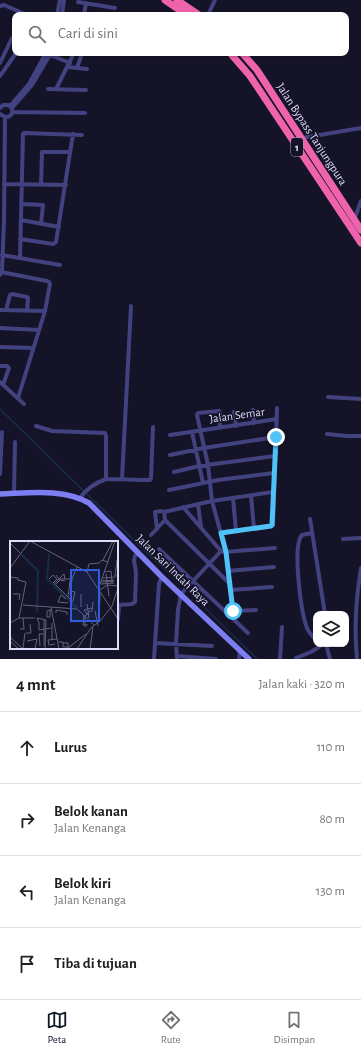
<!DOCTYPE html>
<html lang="id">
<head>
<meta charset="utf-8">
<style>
	body { margin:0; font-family:"Alegreya Sans",sans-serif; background:#f2f2f2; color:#202124 }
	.controls { position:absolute; right:12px; bottom:12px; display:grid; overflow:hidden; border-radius:8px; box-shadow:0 1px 3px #0004 }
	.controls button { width:36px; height:36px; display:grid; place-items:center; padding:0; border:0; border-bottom:1px solid #e0e0e0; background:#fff; color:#202124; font:20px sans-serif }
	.stop { position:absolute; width:12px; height:12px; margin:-9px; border:3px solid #4fc3f7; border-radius:50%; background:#fff }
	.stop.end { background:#4fc3f7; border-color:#fff; box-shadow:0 1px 4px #0008 }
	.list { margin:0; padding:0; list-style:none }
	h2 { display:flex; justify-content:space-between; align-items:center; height:52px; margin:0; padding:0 16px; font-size:17px }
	h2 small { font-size:13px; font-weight:400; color:#757577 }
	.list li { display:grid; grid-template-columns:26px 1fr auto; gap:12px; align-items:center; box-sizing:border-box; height:72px; padding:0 16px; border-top:1px solid #e0e0e0 }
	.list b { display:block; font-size:15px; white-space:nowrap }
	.list p { margin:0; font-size:13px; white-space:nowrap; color:#757577 }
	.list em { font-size:13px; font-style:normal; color:#757577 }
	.icon { flex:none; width:22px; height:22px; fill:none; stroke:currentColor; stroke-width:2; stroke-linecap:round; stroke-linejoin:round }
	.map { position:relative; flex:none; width:361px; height:659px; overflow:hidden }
	.search { position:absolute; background:#fff; box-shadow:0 1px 3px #0004; left:12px; right:12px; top:12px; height:44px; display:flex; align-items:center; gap:10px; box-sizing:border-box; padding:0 14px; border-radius:8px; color:#757577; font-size:15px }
	.sheet { height:340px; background:#fff }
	nav { display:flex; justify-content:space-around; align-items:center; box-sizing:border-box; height:56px; border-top:1px solid #e0e0e0; background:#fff; font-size:11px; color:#757577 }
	nav a { display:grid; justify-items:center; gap:2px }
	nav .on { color:#111827 }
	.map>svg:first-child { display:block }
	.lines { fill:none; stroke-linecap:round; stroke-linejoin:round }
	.stream { stroke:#162d4c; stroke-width:1.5 }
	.street { stroke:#424281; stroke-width:4 }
	.secondary { stroke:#7d7ef2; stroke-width:5.5 }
	.highway { stroke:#ef63ac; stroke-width:7 }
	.route { stroke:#4fc3f7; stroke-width:5 }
	.labels { text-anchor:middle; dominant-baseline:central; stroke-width:3; stroke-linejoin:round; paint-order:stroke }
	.shield { fill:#151327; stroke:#a2a0bb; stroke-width:1 }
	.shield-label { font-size:11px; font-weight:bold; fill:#dedcfb }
	.street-label { font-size:12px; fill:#dedcfb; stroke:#151327 }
	.inset-river { fill:none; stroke:#162d4c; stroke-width:2 }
	.inset-road { fill:none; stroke:#65637c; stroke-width:1 }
	.view { fill:#305cdc; fill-opacity:0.15; stroke:#305cdc; stroke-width:2 }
	.inset-edge { fill:none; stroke:#dedcfb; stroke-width:2 }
</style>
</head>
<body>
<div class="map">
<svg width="361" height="659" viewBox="0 0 361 659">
	<rect width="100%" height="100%" fill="#151327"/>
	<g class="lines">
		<path class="stream" d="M0,409l145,142 47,43 20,21 45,44"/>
		<path class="street" d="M78,2l37,6
			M0,6l4,-1 23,10
			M57,15l3,-15
			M62,15l2,-15
			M84,15l2,-12
			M208,15l7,-15
			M48,54l22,9
			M0,63l12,-25h3
			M68,67l19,2
			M77,68l5,-15
			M0,76l16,-23
			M48,89l38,1
			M56,89l18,-36
			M10,106l19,-22 17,-31
			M0,108l3,-3h5c7,4 5,12 -3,12l-5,-3
			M12,108l20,-23 19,-32
			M12,112l73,1
			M302,138l59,-10
			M4,184l62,1
			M41,185l1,-33h28
			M22,204l21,1 -2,19
			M21,220l38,7
			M354,220l7,-19
			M20,239l33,5 3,-2 17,-108
			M2,255l58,10
			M20,258l3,-124 1,-1 58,2
			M1,272l46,9 2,1 1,2 -5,27 -27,87
			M0,275l2,-5 2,-50 1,-103
			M0,310l45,1
			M6,310l4,-15 2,-1 15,3 1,1 -1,13
			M0,328l39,2
			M0,347l33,1
			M0,366h7l2,2 -6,17
			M0,382l24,22
			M328,397l33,2
			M253,410l1,13
			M234,412l2,14
			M36,426l16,5 53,2 1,3v43c14,0 29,1 44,1l1,-2 2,-51
			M220,427v-14l-1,-2 -21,2 -1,2 11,50 4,36 14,51 3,32 6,36
			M192,432l11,51
			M327,434l20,2h14
			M170,435l107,-16
			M170,455l34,-7 72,-11
			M174,472l25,-6 76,-10
			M0,474l2,-42
			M122,479l9,-173
			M169,490l49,-10 56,-7
			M14,493l1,-51
			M251,495l3,34
			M80,498c7,-10 15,-15 26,-19
			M233,498l3,33
			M198,504l3,23
			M183,507l38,44 3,1 51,-4
			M310,519l15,95
			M157,529l-2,-17 7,-1 2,1
			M221,533l50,-7 2,-1 4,-117
			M312,533l-10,2c-10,10 -1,75 4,90 1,6 6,11 10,15
			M151,535l14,-15
			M343,539l18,-1
			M159,549l89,84
			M228,571l46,-4
			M229,583l-64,-63 -1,-8 48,-11 61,-9
			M230,590l42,-3
			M233,611l23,-1
			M118,619l1,-14 13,-1 3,-2 1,-29 -2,-13 1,-4 3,-4
			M155,643l57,3
			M326,644l4,15
			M177,656l39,3
			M296,658l15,-6 11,-7
			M154,659l5,-75 1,-3 2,-4
			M177,659l-1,-16 2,-33 3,-16 40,-43
			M239,659l1,-9
			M280,659l2,-32
			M357,659c-3,-30 -1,-61 4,-91"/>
		<path class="secondary" d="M0,494c29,-1 63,-6 89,9l73,74 87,82"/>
		<path class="highway" d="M165,0l22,15
			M177,0l22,15
			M230,53l20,23 111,167
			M242,53l15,17 104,160"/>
	</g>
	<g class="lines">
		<path class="route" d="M233,611l-7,-59 -5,-19 50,-7 1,-1 4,-88"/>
	</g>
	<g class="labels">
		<rect class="shield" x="291" y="138" width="12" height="18" rx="3"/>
		<g class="shield-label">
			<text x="297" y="147">1</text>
		</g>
		<g class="street-label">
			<text transform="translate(312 134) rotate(57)">Jalan Bypass Tanjungpura</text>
			<text transform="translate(237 415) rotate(-8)">Jalan Semar</text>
			<text transform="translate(173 570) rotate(44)">Jalan Sari Indah Raya</text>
		</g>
	</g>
	<g transform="translate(10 541)">
		<rect width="108" height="108" fill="#151327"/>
		<path class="inset-river" d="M11,13l17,17 -1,41M39,13l-2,25 30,29"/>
		<path class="inset-road" d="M20,0l57,31 31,47M0,2l10,10M93,19l10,-19M107,19l-2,16h3M0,27l20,-27M77,31l2,-8 10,-1 3,-3 6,2M95,31l6,-1 1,12M96,33l3,22M46,34l3,4h12M0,36l8,1v2l8,2 -7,36 -9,5M93,37l12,-1M39,38l4,-4 4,4 -4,4M62,38l5,-12M92,40l12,-1M92,41l12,-1M44,43l10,-10 1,5M91,43l13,-1M45,44l5,-5 5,1M46,44l17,17M89,46l16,-46M90,49l7,-5 11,1M61,50l4,1 -2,9M3,53h7l-1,6M60,53l2,-15M58,56l2,-16M56,58l-5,-4 -3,7 10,1M77,63l2,14M13,64l54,4M41,66l8,42M71,66v-13M67,68l17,16M40,69v7h-3v-6l3,-1h1M85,70l3,15M78,71l4,-1 1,-9M46,72v-3l11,2v3M74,74l-1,10h5M79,75l-5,-6 8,-2M9,77h16M89,81l1,-28M29,82l-2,-5 9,2 -1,29M29,82v7l12,-2M42,82v16M75,86v-11l3,-3M10,88h4l-1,-11M16,92h5l-1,-9M0,96l13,12M0,100l9,8M17,100l10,-2 -2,10M49,101h4v5h5v-4h-5M45,103l-6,1 -1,-5 9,-1M30,105l-1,-12h4M34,105v-26M13,107l2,-15M58,107l18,-14M67,108l14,-21 10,-8 11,-14 6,-18M80,108l3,-22"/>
		<path class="view" d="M61,29h28v51h-28z"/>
		<rect width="108" height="108" class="inset-edge"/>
	</g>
</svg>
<div class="controls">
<button><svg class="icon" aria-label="layers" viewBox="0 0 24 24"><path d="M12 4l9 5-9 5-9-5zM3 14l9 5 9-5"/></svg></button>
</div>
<div class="stop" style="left:233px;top:611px"></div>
<div class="stop end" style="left:276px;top:437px"></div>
<div class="search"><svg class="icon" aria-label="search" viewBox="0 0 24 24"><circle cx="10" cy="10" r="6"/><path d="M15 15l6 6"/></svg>Cari di sini</div>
</div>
<section class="sheet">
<h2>4 mnt<small>Jalan kaki · 320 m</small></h2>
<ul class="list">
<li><svg class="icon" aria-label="ahead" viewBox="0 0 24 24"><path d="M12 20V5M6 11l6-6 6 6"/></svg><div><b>Lurus</b></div><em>110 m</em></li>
<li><svg class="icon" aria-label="right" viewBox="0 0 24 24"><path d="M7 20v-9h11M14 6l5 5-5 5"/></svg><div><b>Belok kanan</b><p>Jalan Kenanga</p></div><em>80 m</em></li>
<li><svg class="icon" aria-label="left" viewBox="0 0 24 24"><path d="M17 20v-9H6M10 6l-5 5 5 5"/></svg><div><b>Belok kiri</b><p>Jalan Kenanga</p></div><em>130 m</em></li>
<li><svg class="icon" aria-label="arrive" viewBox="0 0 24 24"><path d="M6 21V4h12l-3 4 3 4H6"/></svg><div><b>Tiba di tujuan</b></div></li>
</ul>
</section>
<nav>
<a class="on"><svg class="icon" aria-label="map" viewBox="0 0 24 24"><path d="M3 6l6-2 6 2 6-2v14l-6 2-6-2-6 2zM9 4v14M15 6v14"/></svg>Peta</a>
<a><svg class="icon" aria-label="directions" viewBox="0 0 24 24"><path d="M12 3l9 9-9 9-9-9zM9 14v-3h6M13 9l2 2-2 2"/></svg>Rute</a>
<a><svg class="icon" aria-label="saved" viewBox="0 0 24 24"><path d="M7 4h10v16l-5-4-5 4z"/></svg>Disimpan</a>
</nav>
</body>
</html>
